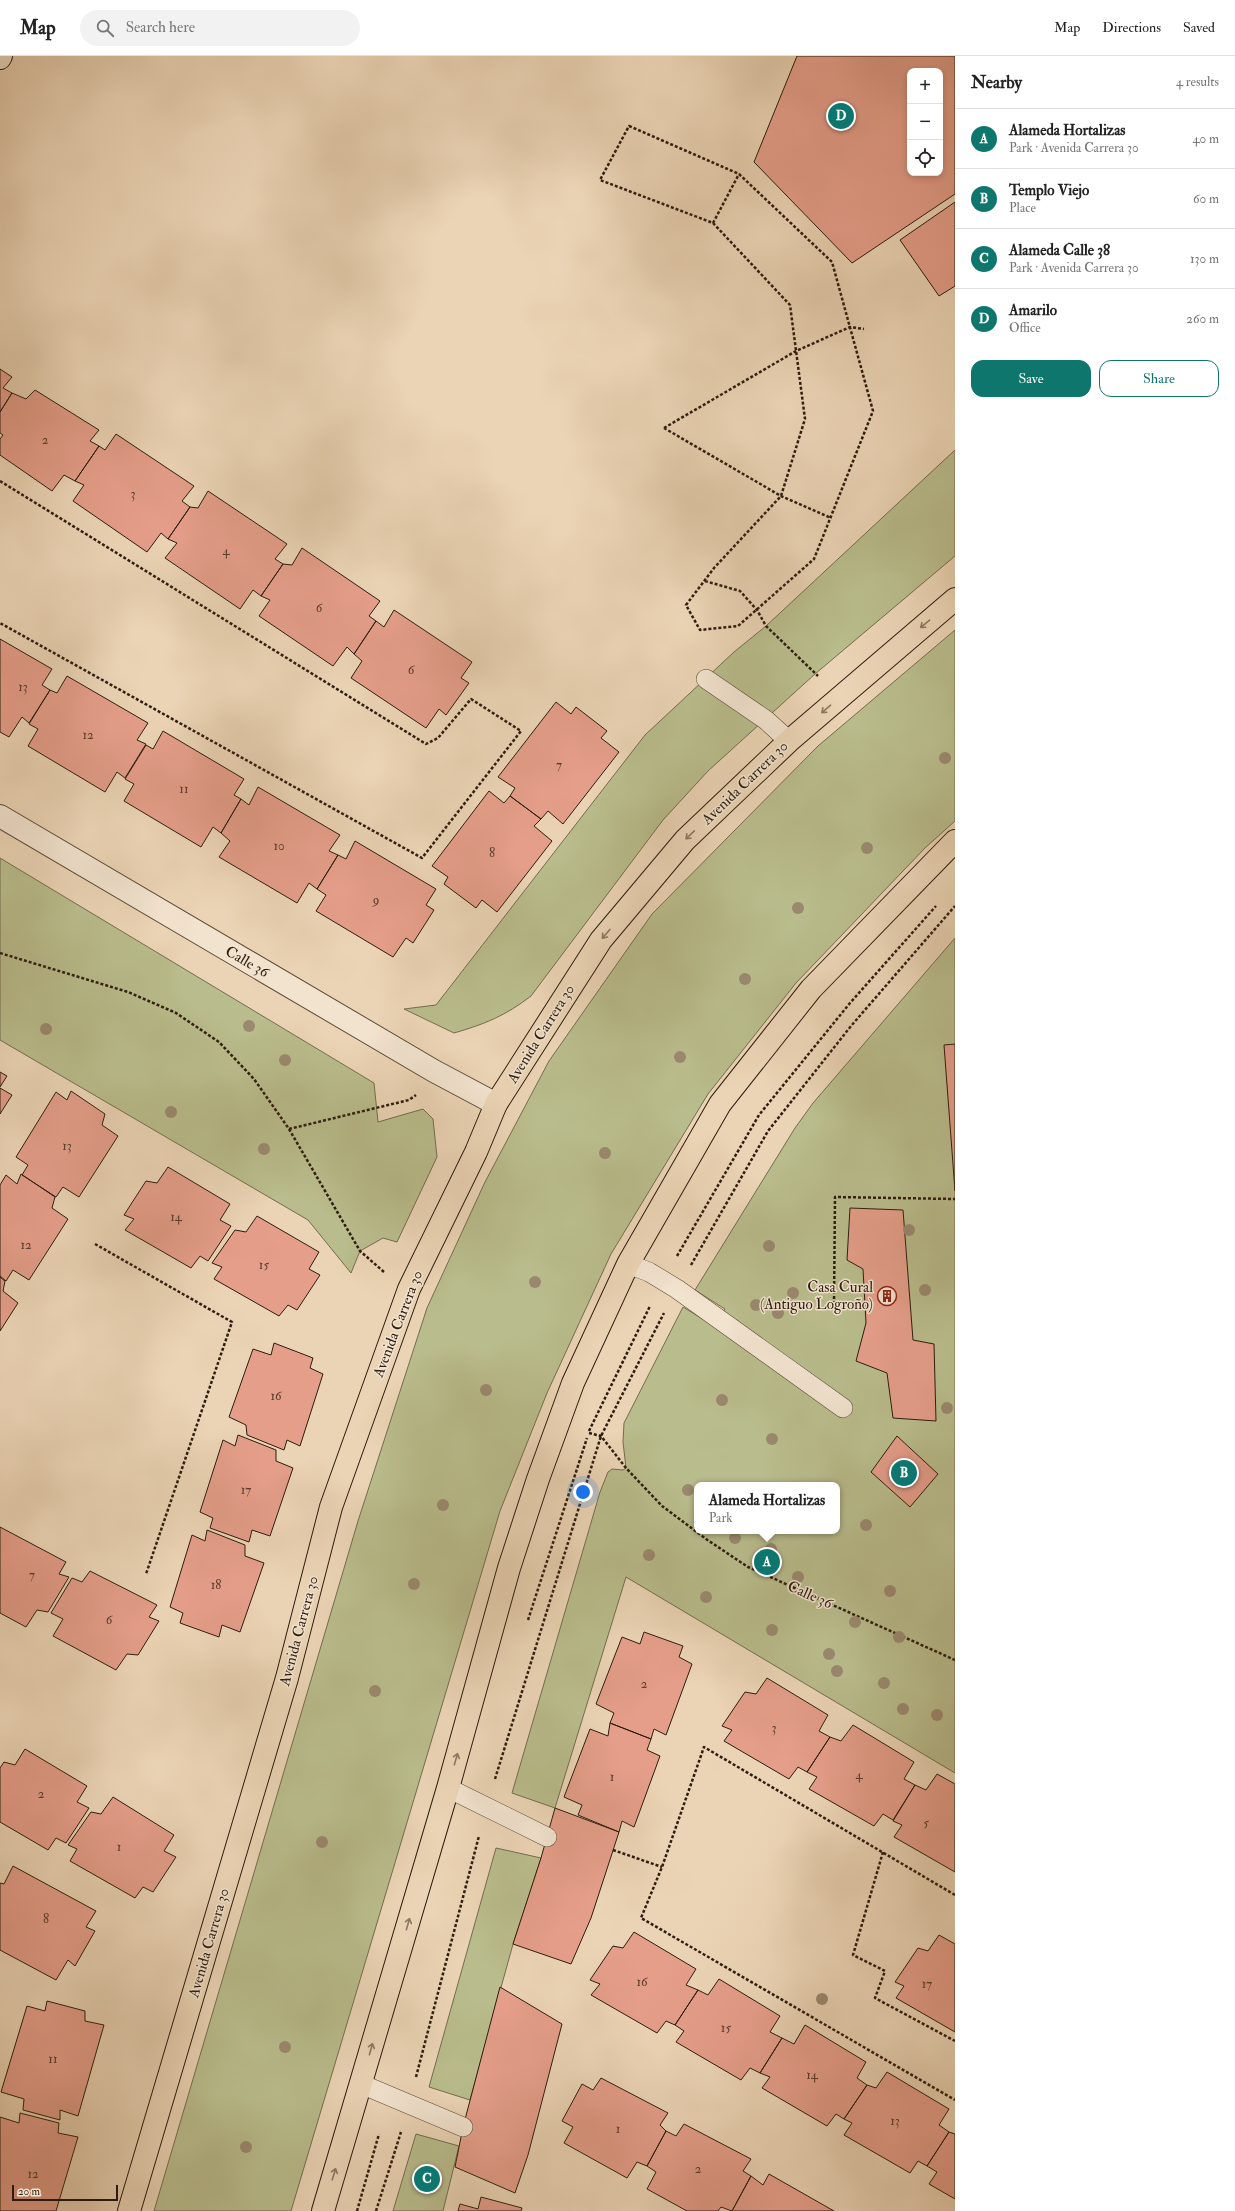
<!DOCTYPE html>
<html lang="en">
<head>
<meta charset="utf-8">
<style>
	body { margin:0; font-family:"IM FELL Double Pica",serif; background:#f2f2f2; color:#222 }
	.controls { position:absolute; right:12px; top:12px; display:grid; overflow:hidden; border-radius:8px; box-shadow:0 2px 6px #0003 }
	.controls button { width:36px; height:36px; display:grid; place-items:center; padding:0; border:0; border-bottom:1px solid #e0e0e0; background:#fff; color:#222; font:20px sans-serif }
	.scale { position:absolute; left:12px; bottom:10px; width:106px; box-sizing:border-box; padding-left:4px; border:2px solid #2d1c0f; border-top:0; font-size:11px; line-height:14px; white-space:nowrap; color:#2d1c0f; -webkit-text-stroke:3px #f2e3cf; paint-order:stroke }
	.you { position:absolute; left:583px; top:1436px; width:14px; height:14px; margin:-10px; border:3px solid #fff; border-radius:50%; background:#1a73e8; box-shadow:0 0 0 6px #1a73e833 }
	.badge { display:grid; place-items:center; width:26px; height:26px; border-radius:50%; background:#0f766e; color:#fff; font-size:13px; font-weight:700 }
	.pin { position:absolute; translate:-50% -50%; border:2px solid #fff; box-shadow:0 1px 4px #0006 }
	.popup { position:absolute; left:694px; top:1426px; width:146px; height:52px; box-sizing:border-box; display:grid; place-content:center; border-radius:8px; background:#fff; filter:drop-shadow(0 1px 3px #0005); font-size:13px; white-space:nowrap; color:#767676 }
	.popup b { font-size:15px; color:#222 }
	.popup::after { content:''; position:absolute; left:50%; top:100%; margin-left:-8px; border:8px solid transparent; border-top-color:#fff }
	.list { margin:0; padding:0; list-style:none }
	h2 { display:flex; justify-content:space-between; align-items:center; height:52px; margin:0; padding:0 16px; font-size:17px }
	h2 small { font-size:13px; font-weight:400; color:#767676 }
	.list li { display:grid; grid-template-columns:26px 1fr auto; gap:12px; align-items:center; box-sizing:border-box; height:60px; padding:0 16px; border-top:1px solid #e0e0e0 }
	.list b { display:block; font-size:15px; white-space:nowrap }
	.list p { margin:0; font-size:13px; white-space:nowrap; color:#767676 }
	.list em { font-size:13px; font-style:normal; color:#767676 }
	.actions { display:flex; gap:8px; padding:12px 16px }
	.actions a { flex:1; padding:9px 0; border:1px solid #0f766e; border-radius:12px; text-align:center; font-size:14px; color:#0f766e }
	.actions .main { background:#0f766e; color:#fff }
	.icon { flex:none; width:22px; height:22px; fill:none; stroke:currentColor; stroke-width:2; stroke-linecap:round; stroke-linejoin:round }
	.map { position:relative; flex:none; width:955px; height:2155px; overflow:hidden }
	header { display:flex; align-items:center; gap:24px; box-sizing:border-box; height:56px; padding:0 20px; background:#fff; border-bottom:1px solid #e0e0e0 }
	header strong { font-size:19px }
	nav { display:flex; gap:22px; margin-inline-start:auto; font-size:14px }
	.search { width:280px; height:36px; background:#f2f2f2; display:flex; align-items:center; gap:10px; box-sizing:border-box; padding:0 14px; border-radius:22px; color:#767676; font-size:15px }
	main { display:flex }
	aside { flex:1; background:#fff }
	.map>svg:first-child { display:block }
	.green { fill:#b9bc8c; stroke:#736c4e; fill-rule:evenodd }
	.building { fill:#e59e8a; stroke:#2d1c0f; fill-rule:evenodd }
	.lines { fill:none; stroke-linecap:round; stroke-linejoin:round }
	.lane-casing { stroke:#5c4a38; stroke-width:20 }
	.street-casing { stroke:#5c4a38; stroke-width:24 }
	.secondary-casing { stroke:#2d1c0f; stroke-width:24 }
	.primary-casing { stroke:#2d1c0f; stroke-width:24 }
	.path { stroke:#2d1c0f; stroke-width:2.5; stroke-dasharray:3 2; stroke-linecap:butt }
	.lane { stroke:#f2e3cf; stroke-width:19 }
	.street { stroke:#f2e3cf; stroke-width:22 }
	.secondary { stroke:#f2e3cf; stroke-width:22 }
	.primary { stroke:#ebd4b5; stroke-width:22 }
	.tree { fill:#9a896e }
	.oneway { stroke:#8c7862 }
	.labels { text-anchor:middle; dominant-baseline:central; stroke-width:3; stroke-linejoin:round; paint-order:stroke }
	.number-label { font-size:13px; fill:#5b3c2e }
	.street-label { font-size:15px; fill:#2d1c0f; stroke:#f2e3cf }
	.poi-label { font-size:15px; fill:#2d1c0f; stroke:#f2e3cf; text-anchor:end }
</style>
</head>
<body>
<header>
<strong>Map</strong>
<div class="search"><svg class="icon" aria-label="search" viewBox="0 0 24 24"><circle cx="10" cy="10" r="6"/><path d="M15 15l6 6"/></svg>Search here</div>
<nav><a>Map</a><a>Directions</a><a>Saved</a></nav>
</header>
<main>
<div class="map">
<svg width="955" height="2155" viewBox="0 0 955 2155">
	<rect width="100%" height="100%" fill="#ebd4b5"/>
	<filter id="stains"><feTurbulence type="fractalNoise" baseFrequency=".005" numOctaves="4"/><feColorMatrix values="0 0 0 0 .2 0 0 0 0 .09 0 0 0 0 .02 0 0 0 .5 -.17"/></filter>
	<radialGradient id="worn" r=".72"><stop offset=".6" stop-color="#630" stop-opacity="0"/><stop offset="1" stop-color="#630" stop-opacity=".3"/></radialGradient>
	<path class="green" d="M955,394v106l-140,118 -107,97 -45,49 -132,176c-26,20 -46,28 -77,37l-50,-24 32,-4 209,-270 89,-83 32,-26z
		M955,574v191l-30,27 -129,135 -88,111 -97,160 -64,139 -47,118 -209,700h-137l204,-690 69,-213 58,-126 64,-121 103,-147 166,-168z
		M0,802l374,225 4,39 45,-13 10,10 4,38 -40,85 -14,-4 -23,13 -9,22 -43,-53 -308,-180z
		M955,882v835l-329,-196 -71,231 -43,-15 88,-301 8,-20 4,-3 11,1 3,-2 -3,-26 1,-19 59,-116 31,19 11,-17 -30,-19 100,-162 18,-25zM697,1429h140v46h-140z
		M496,1792l45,10 -28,86 -43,156 -41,-13z
		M416,2078l43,12 -16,65h-50z"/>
	<path class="building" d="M797,0h158v138l-103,69 -98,-101zM910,15h30v102h-30z
		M955,146v84l-16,10 -39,-56z
		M0,313l12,8 -9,11 9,5 -12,19z
		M35,334l64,40 -9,11 9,5 -24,35 -11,-6 -12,16 -52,-36v-16l3,-4 -3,-2v-21l12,-19 14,6z
		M116,378l78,52 -12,15 8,6 -22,32 -7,-6 -14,19 -74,-51 11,-16 -9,-4 24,-35 6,4z
		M208,435l79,53 -12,15 8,5 -22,32 -8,-6 -13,19 -75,-51 12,-15 -9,-4 22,-32 8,1z
		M302,492l78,53 -11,15 7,5 -22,33 -7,-7 -14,19 -74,-50 11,-16 -9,-4 22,-32 9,1z
		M394,554l78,52 -11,16 8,5 -23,32 -7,-6 -13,19 -75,-50 11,-17 -8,-7 22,-33 8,6z
		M0,583l52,30 -10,16 8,5 -21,33 -7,-6 -13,20 -9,-5z
		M67,620l81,47 -11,17 9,4 -21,34 -8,-6 -12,20 -77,-46 10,-17 -9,-5 21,-34 7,3z
		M556,646l15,12 5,-7 31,24 -6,7 18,14 -56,72 -15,-13 -7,8 -31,-23 5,-8 -17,-11z
		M163,675l81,48 -10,16 7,4 -20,34 -8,-6 -12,20 -77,-46 10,-17 -9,-5 21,-34 7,4z
		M258,731l82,48 -11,16 9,4 -21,34 -8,-6 -12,20 -78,-46 11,-16 -9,-8 20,-34 8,6z
		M489,735l15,12 6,-7 31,23 -7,7 18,15 -55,71 -15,-12 -6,8 -32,-24 4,-7 -16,-11z
		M355,785l81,48 -10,16 8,5 -21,33 -7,-5 -13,19 -77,-46 10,-16 -9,-6 21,-34 8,4z
		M955,988v147l-11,-146z
		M0,1016l7,4 -7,11z
		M0,1032l12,7 -12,19z
		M71,1035l34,23 -3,11 16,11 -39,61 -16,-10 -7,10 -34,-22 6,-10 -12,-8 40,-65 11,8z
		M168,1111l62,37 -10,16 11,6 -23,35 -8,-5 -9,12 -66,-38 9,-11 -10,-4 22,-34 11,2z
		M21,1118l34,23 -3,11 16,11 -39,61 -16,-10 -7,11 -6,-5v-91l6,-10 11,9z
		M850,1152l53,2 10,130 21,4 2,77 -43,-3 -6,-45 -31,-12 10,-38 -3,-54 -16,-9z
		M257,1160l62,36 -10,17 11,6 -23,35 -9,-5 -9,11 -65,-37 8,-12 -10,-4 23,-33 11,2z
		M0,1221l5,4 -2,10 15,12 -18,28z
		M274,1287l39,15 -3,10 13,6 -23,72 -13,-6 -3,10 -37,-15 -1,-10 -17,-8 24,-68 18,6z
		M238,1379l38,15v11l17,7 -23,68 -18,-6 -3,12 -39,-14 3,-10 -13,-6 23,-72 12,6z
		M897,1380l41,38 -28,33 -39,-35z
		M0,1471l66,35 -7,12 10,3 -21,35 -11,-2 -11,17 -26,-14z
		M207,1474l38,15v11l19,7 -24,69 -18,-7 -3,12 -39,-14 3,-10 -13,-6 22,-72 13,6z
		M90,1515l67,34 -8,12 10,4 -21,34 -11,-1 -11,16 -63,-34 10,-17 -12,-6 21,-35 10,4z
		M644,1576l39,14 -4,11 13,7 -26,71 -12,-6 -3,10 -41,-16 4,-10 -18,-9 26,-67 18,7z
		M767,1622l61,37 -9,16 11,6 -23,35 -9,-5 -9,12 -65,-38 8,-11 -10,-4 23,-34 11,2z
		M610,1667l41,16 -4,11 13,6 -26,71 -12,-6 -3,11 -41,-17 4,-10 -18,-8 26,-68 18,7z
		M853,1669l61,37 -10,17 11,6 -22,35 -10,-6 -9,12 -65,-37 8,-12 -10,-5 23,-35 11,4z
		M25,1693l62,37 -10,16 12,6 -23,35 -10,-5 -8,12 -48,-28v-54l4,-6 11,3z
		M937,1718l18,10v88l-61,-35 8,-12 -9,-4 22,-36 11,5z
		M113,1741l61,38 -10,16 12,6 -23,35 -10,-5 -8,11 -65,-37 7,-12 -9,-4 23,-33 10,2z
		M555,1752l64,24 -28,86 -20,46 -58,-20 28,-86z
		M13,1810l83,45 -10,16 9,4 -20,35 -7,-6 -12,20 -56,-30v-67l4,1z
		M634,1876l62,37 -10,16 12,5 -23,35 -9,-4 -9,12 -66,-38 9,-11 -10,-4 23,-34 10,2z
		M939,1879l16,9v88l-59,-34 8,-12 -9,-4 23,-34 10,3z
		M719,1923l61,37 -10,16 12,6 -22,35 -10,-5 -9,12 -65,-38 8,-11 -9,-6 23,-35 10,5z
		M500,1931l62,37 -34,131 -13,38 -60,-26 8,-40z
		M47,1945l38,10v10l19,4 -26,91 -18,-6v10l-37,-10 1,-11 -23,-7 26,-86 18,5z
		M805,1969l61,37 -9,16 10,7 -23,34 -8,-5 -9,12 -65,-38 8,-11 -10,-4 22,-35 12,6z
		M887,2016l62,37 -10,16 10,7 -22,34 -9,-5 -8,12 -66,-38 8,-12 -8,-4 23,-34 9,3z
		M601,2022l67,35 -8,12 6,6 -19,35 -10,-4 -10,16 -63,-35 9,-16 -11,-6 20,-37 11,6z
		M20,2057l39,10 -1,10 20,4 -22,74h-56v-94l19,6z
		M684,2068l67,35 -8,12 8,5 -19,35 -11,-4 -3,4h-31l-40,-22 9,-17 -9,-6 19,-35 10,5z
		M949,2076l6,2v65l-26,-15 8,-12 -10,-6z
		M769,2118l65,37h-102l19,-35 12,9z
		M481,2141l41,11 -1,3h-63l2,-7 18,5z"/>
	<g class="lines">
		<defs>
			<path id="lane" d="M706,623l60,41 23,21
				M628,1208l21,8 28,17 166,119
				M448,1732l99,49
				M361,2028l102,43"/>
			<path id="street" d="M0,760l434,255 62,33"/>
			<path id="secondary" d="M0,2l1,-2"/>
			<path id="primary" d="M129,2155l158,-533 44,-171 78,-218 67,-137 20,-48 105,-164 84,-100 104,-99 166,-142
				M323,2155l125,-423 61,-220 29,-89 35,-96 55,-119 92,-160 91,-115 144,-148"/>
		</defs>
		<use href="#lane" class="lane-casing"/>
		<use href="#street" class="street-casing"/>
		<use href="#secondary" class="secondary-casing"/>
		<use href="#primary" class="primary-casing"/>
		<path class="path" d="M629,70l110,48 93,88 41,149 -59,148 -76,67 -38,4 -14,-25 28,-37 67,-72 24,-77 -15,-114 -77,-82 -113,-43z
			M713,167l26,-49
			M664,372l132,-77 54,-24 14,2
			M664,372l117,68 50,22
			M0,425l426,263 12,-6 33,-39 50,32 -99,127 -422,-235
			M705,525l35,10 17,19 9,16 52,50
			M0,897l128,39 48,21 43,29 35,37 35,50 71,122 24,21
			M289,1073l120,-29 7,-5
			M95,1188l137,78 -86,252
			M677,1200l82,-141 91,-112 86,-97
			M691,1209l77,-134 83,-105 104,-120
			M834,1248l1,-107 120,2
			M589,1375l61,-125
			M589,1377l12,3 25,32 36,38 44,33 42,28 207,93
			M528,1564l59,-182
			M495,1723l106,-343 63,-123
			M613,1794l49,17
			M883,1796l-30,103 32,16 -10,27 80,43
			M955,1839l-251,-148 -42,120 -21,51 314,182
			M416,2021l63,-241
			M357,2155l22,-77
			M376,2155l25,-79"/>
		<use href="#lane" class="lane"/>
		<use href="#street" class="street"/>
		<use href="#secondary" class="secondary"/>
		<use href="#primary" class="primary"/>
	</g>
	<g class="tree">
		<circle cx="945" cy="702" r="6"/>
		<circle cx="867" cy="792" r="6"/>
		<circle cx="798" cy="852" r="6"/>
		<circle cx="745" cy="923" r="6"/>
		<circle cx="249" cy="970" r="6"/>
		<circle cx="46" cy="973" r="6"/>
		<circle cx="680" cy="1001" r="6"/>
		<circle cx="285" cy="1004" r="6"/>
		<circle cx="171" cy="1056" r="6"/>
		<circle cx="264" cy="1093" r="6"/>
		<circle cx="605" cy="1097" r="6"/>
		<circle cx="909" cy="1174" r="6"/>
		<circle cx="769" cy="1190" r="6"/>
		<circle cx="535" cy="1226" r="6"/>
		<circle cx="925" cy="1234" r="6"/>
		<circle cx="793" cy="1237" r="6"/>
		<circle cx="756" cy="1249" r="6"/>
		<circle cx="778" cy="1257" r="6"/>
		<circle cx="486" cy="1334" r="6"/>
		<circle cx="722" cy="1344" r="6"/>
		<circle cx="947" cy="1352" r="6"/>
		<circle cx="772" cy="1383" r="6"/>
		<circle cx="688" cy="1434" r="6"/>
		<circle cx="443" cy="1449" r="6"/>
		<circle cx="866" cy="1469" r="6"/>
		<circle cx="735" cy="1482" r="6"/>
		<circle cx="771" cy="1493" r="6"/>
		<circle cx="649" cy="1499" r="6"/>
		<circle cx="798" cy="1521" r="6"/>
		<circle cx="414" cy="1528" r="6"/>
		<circle cx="890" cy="1535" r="6"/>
		<circle cx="706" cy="1541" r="6"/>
		<circle cx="855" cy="1566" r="6"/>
		<circle cx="772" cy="1574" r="6"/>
		<circle cx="899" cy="1581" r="6"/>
		<circle cx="829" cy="1598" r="6"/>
		<circle cx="837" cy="1615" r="6"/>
		<circle cx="884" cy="1627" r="6"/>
		<circle cx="375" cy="1635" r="6"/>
		<circle cx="903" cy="1653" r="6"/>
		<circle cx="937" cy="1659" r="6"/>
		<circle cx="322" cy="1786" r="6"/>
		<circle cx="822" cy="1943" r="6"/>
		<circle cx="285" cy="1991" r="6"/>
		<circle cx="246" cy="2091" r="6"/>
	</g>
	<defs><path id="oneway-shaft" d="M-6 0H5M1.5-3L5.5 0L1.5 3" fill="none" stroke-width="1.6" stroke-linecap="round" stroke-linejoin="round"/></defs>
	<g class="oneway">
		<use href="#oneway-shaft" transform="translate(925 568) rotate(140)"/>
		<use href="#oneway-shaft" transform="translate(826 653) rotate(139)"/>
		<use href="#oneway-shaft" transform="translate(690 779) rotate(136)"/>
		<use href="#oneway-shaft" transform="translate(606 878) rotate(130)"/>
		<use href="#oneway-shaft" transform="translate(456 1703) rotate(-74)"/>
		<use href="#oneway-shaft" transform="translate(408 1868) rotate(-74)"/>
		<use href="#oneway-shaft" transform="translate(371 1993) rotate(-74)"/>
		<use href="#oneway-shaft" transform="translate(334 2118) rotate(-73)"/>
	</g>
	<defs>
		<symbol id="building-ring" viewBox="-11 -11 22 22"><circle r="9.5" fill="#f2e3cf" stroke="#8f2418" stroke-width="1.5"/><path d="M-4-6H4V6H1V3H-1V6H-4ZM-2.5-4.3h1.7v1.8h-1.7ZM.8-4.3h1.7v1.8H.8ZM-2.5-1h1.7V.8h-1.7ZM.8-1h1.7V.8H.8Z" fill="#8f2418"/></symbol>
	</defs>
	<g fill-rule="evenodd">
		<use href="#building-ring" x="876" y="1229" width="22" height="22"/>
	</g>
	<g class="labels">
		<g class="number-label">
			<text x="45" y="384">2</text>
			<text x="133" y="438">3</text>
			<text x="226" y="495">4</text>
			<text x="319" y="552">6</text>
			<text x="411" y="614">6</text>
			<text x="23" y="631">13</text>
			<text x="88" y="679">12</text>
			<text x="559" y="709">7</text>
			<text x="184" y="733">11</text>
			<text x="279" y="790">10</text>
			<text x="492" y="797">8</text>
			<text x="376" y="844">9</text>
			<text x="67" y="1090">13</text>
			<text x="176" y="1161">14</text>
			<text x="26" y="1189">12</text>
			<text x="264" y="1209">15</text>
			<text x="276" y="1340">16</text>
			<text x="246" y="1434">17</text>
			<text x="32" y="1519">7</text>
			<text x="216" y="1529">18</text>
			<text x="109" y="1564">6</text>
			<text x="644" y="1628">2</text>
			<text x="774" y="1672">3</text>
			<text x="859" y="1719">4</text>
			<text x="612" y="1721">1</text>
			<text x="41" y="1738">2</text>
			<text x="926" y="1767">5</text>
			<text x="119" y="1791">1</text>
			<text x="46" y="1863">8</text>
			<text x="642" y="1926">16</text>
			<text x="927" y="1928">17</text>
			<text x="726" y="1972">15</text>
			<text x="53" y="2003">11</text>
			<text x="812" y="2019">14</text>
			<text x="895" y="2065">13</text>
			<text x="618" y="2073">1</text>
			<text x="698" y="2113">2</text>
			<text x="33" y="2118">12</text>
		</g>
		<g class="street-label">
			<text transform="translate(745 727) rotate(-44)">Avenida Carrera 30</text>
			<text transform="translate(247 906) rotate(30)">Calle 36</text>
			<text transform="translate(541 978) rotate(-58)">Avenida Carrera 30</text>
			<text transform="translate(398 1268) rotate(-69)">Avenida Carrera 30</text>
			<text transform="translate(810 1539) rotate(24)">Calle 36</text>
			<text transform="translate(299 1575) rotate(-75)">Avenida Carrera 30</text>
			<text transform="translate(209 1887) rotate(-74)">Avenida Carrera 30</text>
		</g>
		<g class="poi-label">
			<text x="873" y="1231">Casa Cural<tspan x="873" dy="17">(Antiguo Logroño)</tspan></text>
		</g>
	</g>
	<rect width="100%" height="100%" filter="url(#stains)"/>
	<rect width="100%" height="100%" fill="url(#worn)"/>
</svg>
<div class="controls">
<button>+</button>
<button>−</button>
<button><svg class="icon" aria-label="locate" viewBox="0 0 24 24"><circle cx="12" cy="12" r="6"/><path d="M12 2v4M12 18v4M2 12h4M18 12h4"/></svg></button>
</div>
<div class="scale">20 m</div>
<div class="you"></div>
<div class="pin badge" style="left:767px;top:1506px">A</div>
<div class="popup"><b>Alameda Hortalizas</b>Park</div>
<div class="pin badge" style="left:904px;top:1417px">B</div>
<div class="pin badge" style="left:427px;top:2123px">C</div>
<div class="pin badge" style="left:841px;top:60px">D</div>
</div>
<aside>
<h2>Nearby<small>4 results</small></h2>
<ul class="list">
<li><span class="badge">A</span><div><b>Alameda Hortalizas</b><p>Park · Avenida Carrera 30</p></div><em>40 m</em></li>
<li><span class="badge">B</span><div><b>Templo Viejo</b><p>Place</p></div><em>60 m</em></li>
<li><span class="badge">C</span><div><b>Alameda Calle 38</b><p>Park · Avenida Carrera 30</p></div><em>130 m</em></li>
<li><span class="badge">D</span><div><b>Amarilo</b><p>Office</p></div><em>260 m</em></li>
</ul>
<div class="actions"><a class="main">Save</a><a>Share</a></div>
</aside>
</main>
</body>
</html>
